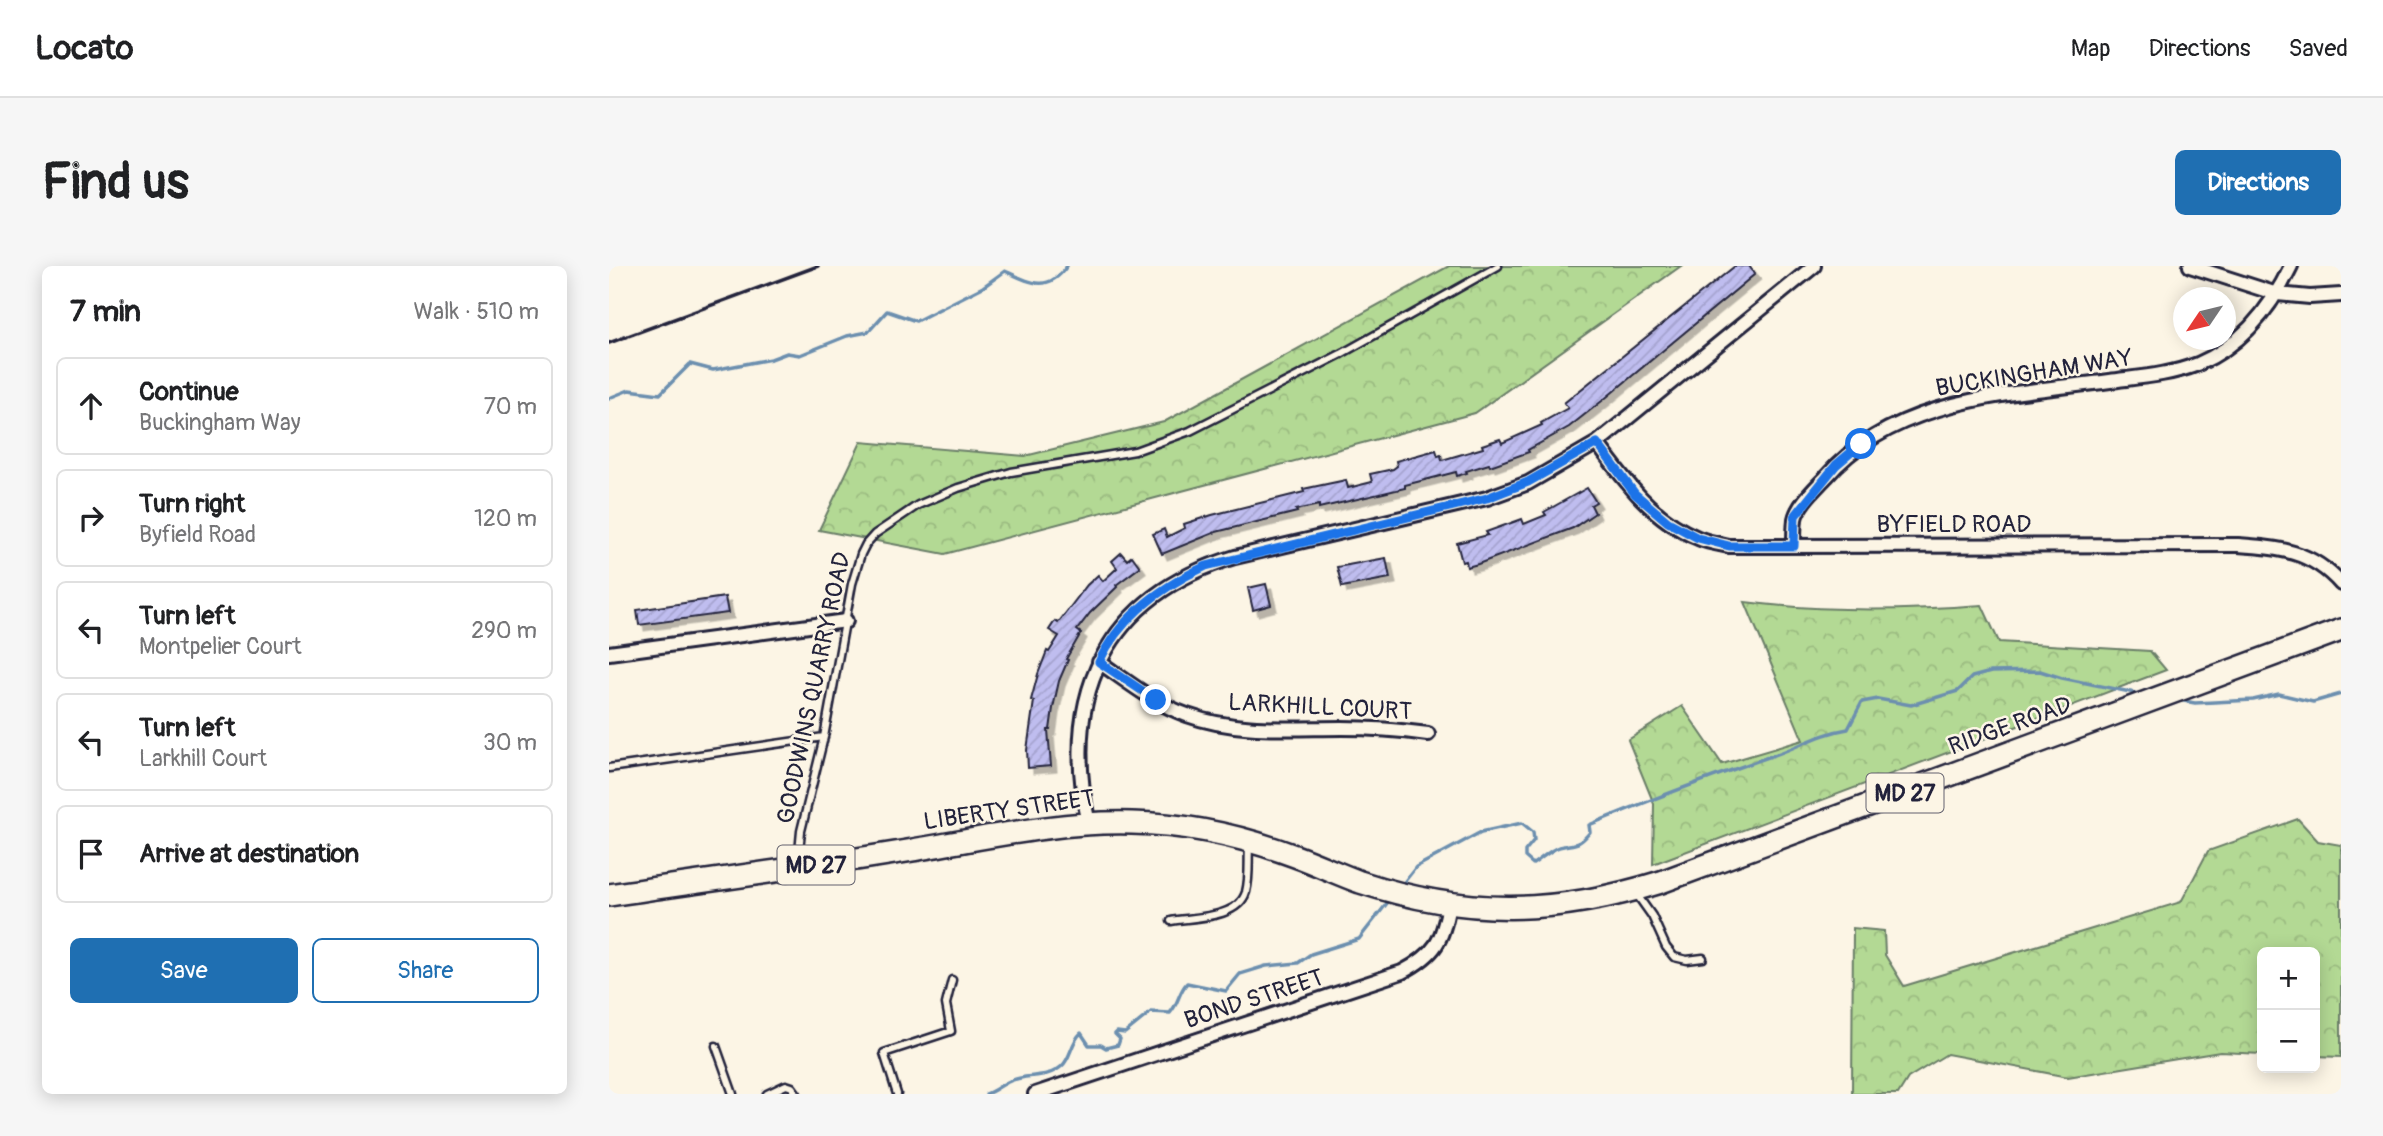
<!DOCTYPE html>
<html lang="en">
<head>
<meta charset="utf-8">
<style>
	body { margin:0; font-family:Pangolin,sans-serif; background:#f6f6f6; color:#202124 }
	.controls { position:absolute; right:21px; bottom:21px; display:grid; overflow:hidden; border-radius:10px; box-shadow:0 4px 18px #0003 }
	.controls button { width:63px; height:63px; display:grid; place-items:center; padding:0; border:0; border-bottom:2px solid #e0e0e0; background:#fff; color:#202124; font:35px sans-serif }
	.compass { position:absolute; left:1564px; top:21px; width:63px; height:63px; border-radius:50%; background:#fff; box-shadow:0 4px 18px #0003; rotate:235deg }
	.stop { position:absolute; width:21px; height:21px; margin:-16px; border:5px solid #1a73e8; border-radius:50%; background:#fff }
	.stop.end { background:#1a73e8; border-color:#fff; box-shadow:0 2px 7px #0008 }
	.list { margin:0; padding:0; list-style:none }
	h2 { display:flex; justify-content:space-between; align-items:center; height:91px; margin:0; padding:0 28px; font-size:30px }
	h2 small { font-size:23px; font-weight:400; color:#757577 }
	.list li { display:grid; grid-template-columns:46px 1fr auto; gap:21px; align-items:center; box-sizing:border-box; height:98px; margin:0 14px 14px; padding:0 14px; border:2px solid #e0e0e0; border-radius:10px }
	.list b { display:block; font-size:26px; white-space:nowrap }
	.list p { margin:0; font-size:23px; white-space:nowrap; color:#757577 }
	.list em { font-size:23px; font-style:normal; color:#757577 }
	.actions { display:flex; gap:14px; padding:21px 28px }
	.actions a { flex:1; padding:16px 0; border:2px solid #1f6fb2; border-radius:10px; text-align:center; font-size:24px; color:#1f6fb2 }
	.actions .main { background:#1f6fb2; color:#fff }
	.icon { flex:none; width:38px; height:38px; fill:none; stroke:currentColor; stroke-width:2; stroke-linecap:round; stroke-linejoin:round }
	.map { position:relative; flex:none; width:1732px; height:828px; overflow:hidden; border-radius:10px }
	header { display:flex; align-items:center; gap:42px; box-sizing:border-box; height:98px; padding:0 35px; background:#fff; border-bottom:2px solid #e0e0e0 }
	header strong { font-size:33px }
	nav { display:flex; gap:38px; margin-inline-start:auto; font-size:24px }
	.intro { display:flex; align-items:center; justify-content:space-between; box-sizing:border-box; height:168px; padding:0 42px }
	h1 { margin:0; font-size:49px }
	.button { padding:18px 32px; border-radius:10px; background:#1f6fb2; color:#fff; font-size:24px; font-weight:700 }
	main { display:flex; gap:42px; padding:0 42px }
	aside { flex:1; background:#fff; border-radius:10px; box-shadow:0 4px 18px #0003 }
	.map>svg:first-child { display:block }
	.forest { fill:url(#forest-crowns); stroke:#6a7e68; stroke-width:2 }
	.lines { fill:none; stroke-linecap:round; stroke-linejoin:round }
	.stream { stroke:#6c8faf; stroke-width:3.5 }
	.building { fill:url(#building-hatch); stroke:#22223b; stroke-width:2; filter:url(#shadow) }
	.lane-casing { stroke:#22223b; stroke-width:11 }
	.street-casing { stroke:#22223b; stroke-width:18 }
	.highway-casing { stroke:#22223b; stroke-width:26 }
	.lane { stroke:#fcf5e5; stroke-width:6 }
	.street { stroke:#fcf5e5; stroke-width:12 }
	.highway { stroke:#fcf5e5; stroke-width:21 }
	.rail { stroke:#22223b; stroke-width:3.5 }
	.route { stroke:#1a73e8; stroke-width:9 }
	.labels { text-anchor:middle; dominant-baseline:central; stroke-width:5; stroke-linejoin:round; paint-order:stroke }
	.shield { fill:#fcf5e5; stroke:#63616e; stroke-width:2 }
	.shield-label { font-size:23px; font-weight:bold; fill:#22223b }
	.street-label { font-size:24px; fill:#22223b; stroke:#fcf5e5 }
</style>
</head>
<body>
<header>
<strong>Locato</strong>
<nav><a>Map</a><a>Directions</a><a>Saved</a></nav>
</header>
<div class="intro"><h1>Find us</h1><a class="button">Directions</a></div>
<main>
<aside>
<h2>7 min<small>Walk · 510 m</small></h2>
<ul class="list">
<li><svg class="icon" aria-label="ahead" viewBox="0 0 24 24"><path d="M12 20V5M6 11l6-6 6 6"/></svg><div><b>Continue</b><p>Buckingham Way</p></div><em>70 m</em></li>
<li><svg class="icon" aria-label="right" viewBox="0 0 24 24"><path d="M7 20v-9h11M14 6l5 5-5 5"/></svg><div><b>Turn right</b><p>Byfield Road</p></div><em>120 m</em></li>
<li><svg class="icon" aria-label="left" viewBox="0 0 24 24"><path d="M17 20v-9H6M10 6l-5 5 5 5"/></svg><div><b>Turn left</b><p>Montpelier Court</p></div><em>290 m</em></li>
<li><svg class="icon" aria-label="left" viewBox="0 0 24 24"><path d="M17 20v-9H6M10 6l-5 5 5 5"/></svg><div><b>Turn left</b><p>Larkhill Court</p></div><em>30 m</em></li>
<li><svg class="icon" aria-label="arrive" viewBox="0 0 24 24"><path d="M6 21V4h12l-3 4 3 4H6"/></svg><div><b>Arrive at destination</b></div></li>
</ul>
<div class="actions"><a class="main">Save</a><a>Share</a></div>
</aside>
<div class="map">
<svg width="1732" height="828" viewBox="0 0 1732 828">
	<defs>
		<pattern id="forest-crowns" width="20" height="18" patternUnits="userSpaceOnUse" patternTransform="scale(1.75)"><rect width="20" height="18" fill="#b3d994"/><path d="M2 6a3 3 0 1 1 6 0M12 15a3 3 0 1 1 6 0" fill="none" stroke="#9aba80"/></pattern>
		<pattern id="building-hatch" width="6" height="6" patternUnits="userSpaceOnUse" patternTransform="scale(1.75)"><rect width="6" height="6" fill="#bfbdef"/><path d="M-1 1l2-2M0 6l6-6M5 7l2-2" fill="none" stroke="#a4a2ce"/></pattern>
		<filter id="shadow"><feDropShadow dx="5.5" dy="5.5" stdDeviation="0" flood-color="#0004"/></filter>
	</defs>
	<rect width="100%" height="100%" fill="#fcf5e5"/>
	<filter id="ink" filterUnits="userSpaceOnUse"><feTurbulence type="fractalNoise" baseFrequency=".0143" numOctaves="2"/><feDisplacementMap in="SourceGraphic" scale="14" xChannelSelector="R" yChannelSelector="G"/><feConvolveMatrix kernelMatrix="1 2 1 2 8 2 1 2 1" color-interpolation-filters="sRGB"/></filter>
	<g filter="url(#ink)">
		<path class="forest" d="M840,0h232l-206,147 -530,141 -126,-24 42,-88 164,14 139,-34z
			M1136,336c78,10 158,9 237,3l17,37 151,9 16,19 -513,194 1,-60 -26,-64 54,-34 40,58 81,-24z
			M1689,553l20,22 23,4v212l-26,-1v-104h-53v102l-42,-2 -152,25 -121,-23 -39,24 -10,16h-46l1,-166 31,3 1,24 19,31 277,-84 27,-51z"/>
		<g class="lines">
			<path class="stream" d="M0,132l20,-8 31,4 30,-30 23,6 58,-11 16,-6 13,2 47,-19 21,-4 19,-21 29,10 67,-34 22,-16c26,12 43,22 62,-5
				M1569,434l17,3 58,-3 26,-6 34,8 28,-8
				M796,615l11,-14 65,-35 41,-9 11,9 1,8 -9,11v6l8,7c8,-5 17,-14 26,-17 16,-4 19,0 31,-15l-1,-7c62,-26 125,-49 188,-71 25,-9 45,-21 71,-25l14,-27 16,-3 33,6 47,-14 14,-14 19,-5 49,-1 22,7 73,15
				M377,828c9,-3 16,-10 24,-13 18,-8 36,-1 52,-15 9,-8 9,-24 19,-33l8,12h12l5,3 12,-3 2,-6 -5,-5 2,-2 8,1 26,-21 19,1c9,-10 8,-20 17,-30l39,8 14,-17 26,-8 32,-3 13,-9 48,-15 29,-37"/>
		</g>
		<path class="building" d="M1126,0h14l6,8 -153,127 -33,26 -41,23 1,2 -39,14 -1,-2 -23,7 1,2 -10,3 -1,-4 -51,13v3l-86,20v-3l-23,5 1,2 -81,20 -54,22 -9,-20 11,-5 3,8 18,-9 -1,-4 28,-9 92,-23 -1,-3 43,-9 2,8 24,-6 -2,-8 23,-5 4,-3 -1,-5 40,-11 2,6 3,-1 1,5 41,-12 -1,-3 18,-6 2,4 40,-18 -1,-2 27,-15 -4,-5z
			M978,222l9,14 -5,3 4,8 -22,15 -95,36 -11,3 -1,-6 -4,1 -5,-19 31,-8 -2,-3 36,-13 2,5 22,-9 -2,-3z
			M512,287l6,7 5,-4 8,11 -24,18 1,2 -27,26 -13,17 4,3 -15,26 2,1 -9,21 -6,27 -3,22h-2l3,36 -23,2 -1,-18 7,-49 -3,-1 7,-26 9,-23 2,1 10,-16 -10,-6 6,-9 3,2 29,-38 11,-10 5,6 14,-13 -5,-7z
			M777,292l4,20 -48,9 -5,-20z
			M657,318l5,21 -18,5 -5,-22z
			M116,331l3,16 -89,12 -2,-15z"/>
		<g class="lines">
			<defs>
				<path id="lane" d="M0,502l215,-31
					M191,596l-1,-10 2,-21 23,-94 28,-153 9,-30 5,-10 9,-10 43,-29 40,-17 53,-16 124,-21 55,-20 151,-77 157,-88
					M1026,626l17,24 14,31 8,10 13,3 16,-2
					M562,655c22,-4 67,-2 75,-29 4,-15 2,-31 3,-46
					M107,780l17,48
					M158,828l19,-9 6,2 5,7
					M288,828l-13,-41 67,-22 -5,-27 6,-24"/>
				<path id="street" d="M1581,0l87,28 33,3 31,-2
					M988,177c27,37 56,77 101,95 9,4 21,6 31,8l508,-1c42,3 74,5 104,39
					M1185,280c0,-9 0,-18 1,-27 3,-15 21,-31 31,-42 69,-80 187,-83 284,-96 30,-4 60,-6 88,-17 44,-19 73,-56 93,-98
					M0,387l237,-32
					M490,396c28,19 56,42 88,53 50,18 103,13 155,13 29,0 57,2 86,6
					M480,558c-29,-128 16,-228 146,-267l252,-59 41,-15 69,-40 217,-177
					M426,828l367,-122c34,-18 41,-32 47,-68"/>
				<path id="highway" d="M0,629c101,-15 203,-28 304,-45 73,-12 145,-29 219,-27 55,1 112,14 163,33 22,8 43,18 65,26 107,35 195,33 301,0l680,-252"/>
			</defs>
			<use href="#lane" class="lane-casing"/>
			<use href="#street" class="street-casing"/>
			<use href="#highway" class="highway-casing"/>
			<use href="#lane" class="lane"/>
			<use href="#street" class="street"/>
			<use href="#highway" class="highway"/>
			<path class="rail" d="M0,77l209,-77"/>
		</g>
	</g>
	<g class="lines" filter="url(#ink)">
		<path class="route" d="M547,434l-57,-38c21,-46 62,-75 107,-96l281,-68 41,-16 69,-39 38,51 33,28 30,16 31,8h65l1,-30 41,-51 25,-21"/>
	</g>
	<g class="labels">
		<g class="shield">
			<rect x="1257.5" y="507.5" width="77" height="39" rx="5"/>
			<rect x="168.5" y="579.5" width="77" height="39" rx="5"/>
		</g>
		<g class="shield-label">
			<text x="1296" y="527">MD 27</text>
			<text x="207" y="599">MD 27</text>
		</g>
		<g class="street-label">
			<text transform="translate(1425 107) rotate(-9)">BUCKINGHAM WAY</text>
			<text x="1345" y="258">BYFIELD ROAD</text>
			<text transform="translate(205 422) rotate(-78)">GOODWINS QUARRY ROAD</text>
			<text transform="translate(711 441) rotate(3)">LARKHILL COURT</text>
			<text transform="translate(1401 460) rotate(-20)">RIDGE ROAD</text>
			<text transform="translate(400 544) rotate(-8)">LIBERTY STREET</text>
			<text transform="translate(645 733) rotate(-18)">BOND STREET</text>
		</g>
	</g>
</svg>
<div class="controls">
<button>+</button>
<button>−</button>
</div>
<svg class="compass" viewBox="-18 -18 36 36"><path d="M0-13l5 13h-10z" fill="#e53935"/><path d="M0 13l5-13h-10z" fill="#757577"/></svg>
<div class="stop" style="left:1252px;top:178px"></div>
<div class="stop end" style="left:547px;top:434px"></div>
</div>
</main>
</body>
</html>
